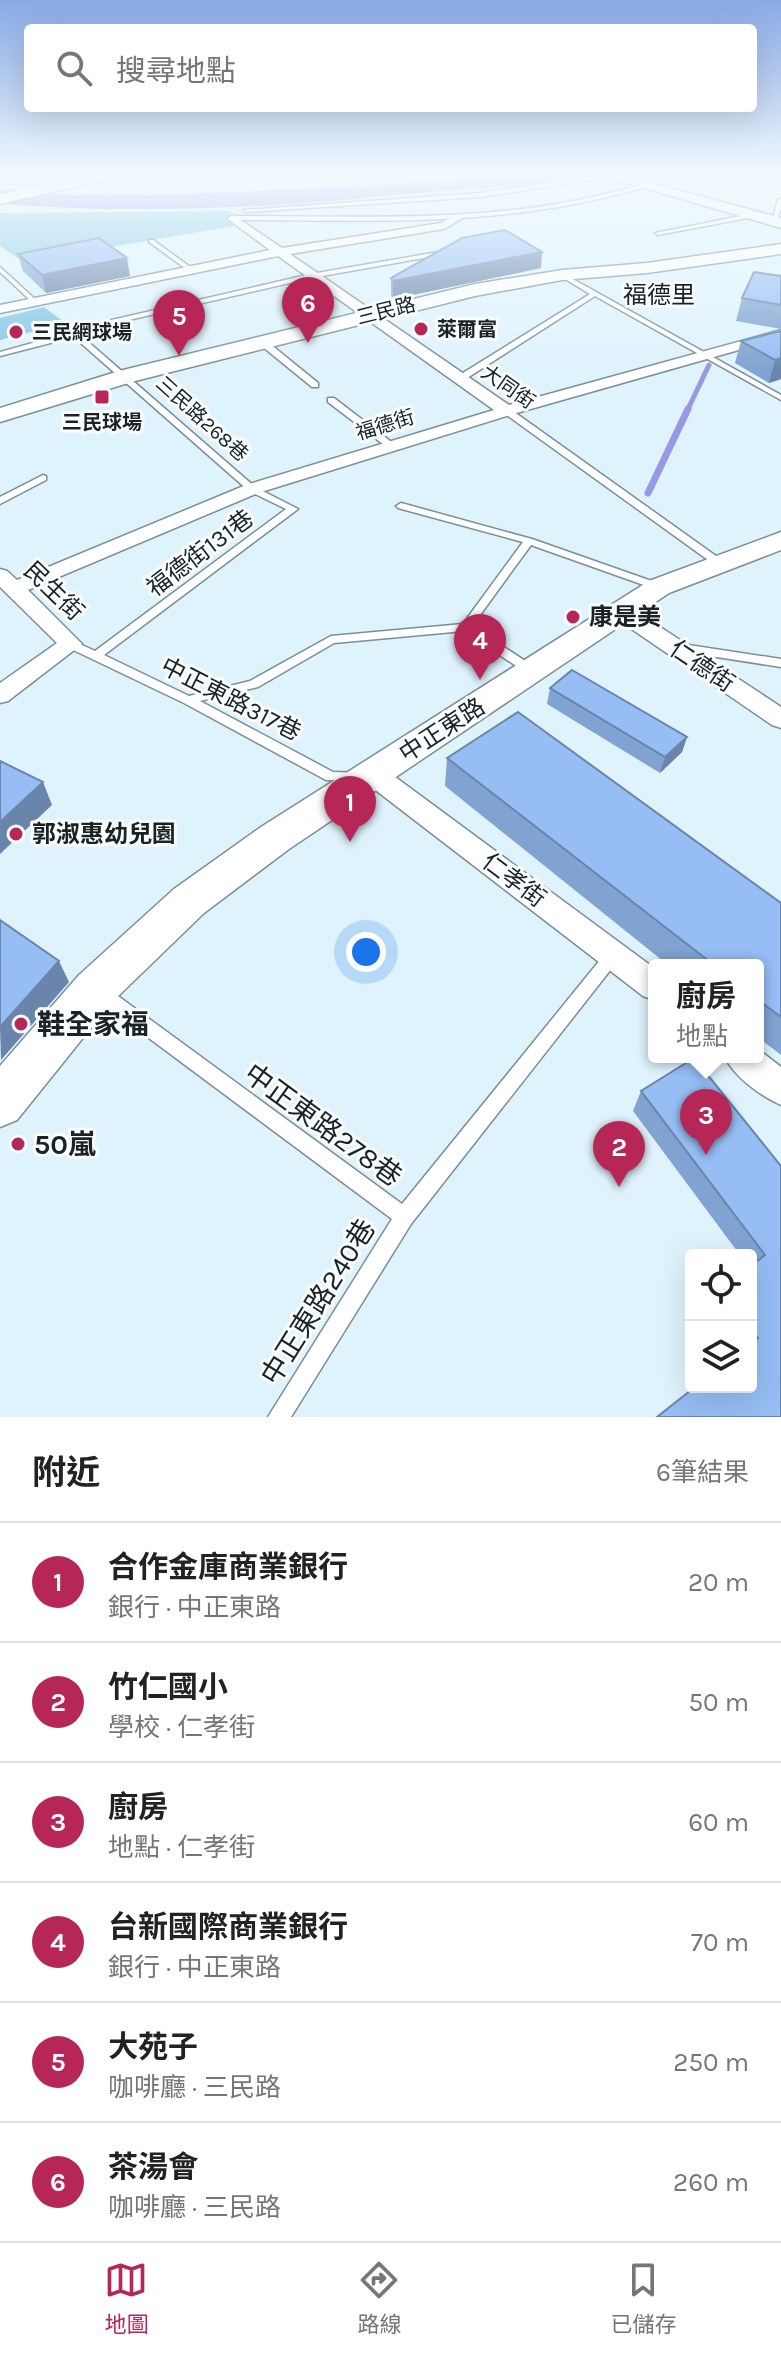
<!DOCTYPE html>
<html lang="zh-TW">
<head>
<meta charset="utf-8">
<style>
	body { margin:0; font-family:Karla,"Noto Sans TC",sans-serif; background:#f2f2f2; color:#222 }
	.controls { position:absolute; right:24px; bottom:24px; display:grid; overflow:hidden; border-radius:8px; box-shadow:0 8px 32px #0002 }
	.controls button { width:72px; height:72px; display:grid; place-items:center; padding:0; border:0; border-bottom:2px solid #e0e0e0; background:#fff; color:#222; font:40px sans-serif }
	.you { position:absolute; left:366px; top:952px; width:28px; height:28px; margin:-20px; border:6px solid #fff; border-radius:50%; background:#1a73e8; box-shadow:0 0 0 12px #1a73e833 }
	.badge { display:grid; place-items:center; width:52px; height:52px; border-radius:50%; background:#b62758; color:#fff; font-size:26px; font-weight:700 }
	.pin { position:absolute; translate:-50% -66px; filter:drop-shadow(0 2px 4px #0008) }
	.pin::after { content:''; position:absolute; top:42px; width:28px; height:24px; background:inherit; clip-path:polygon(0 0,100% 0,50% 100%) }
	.popup { position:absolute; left:648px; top:959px; width:116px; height:104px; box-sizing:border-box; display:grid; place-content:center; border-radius:8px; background:#fff; filter:drop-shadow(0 2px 6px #0005); font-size:26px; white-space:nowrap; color:#767676 }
	.popup b { font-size:30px; color:#222 }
	.popup::after { content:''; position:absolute; left:50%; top:100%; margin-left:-16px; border:16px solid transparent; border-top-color:#fff }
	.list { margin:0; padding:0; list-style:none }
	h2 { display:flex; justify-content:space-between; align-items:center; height:104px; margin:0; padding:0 32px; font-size:34px }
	h2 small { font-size:26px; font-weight:400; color:#767676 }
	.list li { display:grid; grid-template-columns:52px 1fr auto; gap:24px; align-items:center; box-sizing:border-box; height:120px; padding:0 32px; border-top:2px solid #e0e0e0 }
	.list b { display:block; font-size:30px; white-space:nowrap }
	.list p { margin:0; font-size:26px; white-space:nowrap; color:#767676 }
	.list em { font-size:26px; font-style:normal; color:#767676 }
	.icon { flex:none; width:44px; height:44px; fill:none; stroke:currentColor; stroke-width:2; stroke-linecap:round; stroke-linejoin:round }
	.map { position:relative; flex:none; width:781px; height:1417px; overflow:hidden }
	.search { position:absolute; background:#fff; box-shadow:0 8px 32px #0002; left:24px; right:24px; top:24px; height:88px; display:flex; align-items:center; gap:20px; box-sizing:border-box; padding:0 28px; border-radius:8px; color:#767676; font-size:30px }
	.sheet { height:824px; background:#fff }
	nav { display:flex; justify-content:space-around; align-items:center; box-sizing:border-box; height:112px; border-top:2px solid #e0e0e0; background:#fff; font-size:22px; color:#767676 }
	nav a { display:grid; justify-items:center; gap:4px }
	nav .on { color:#b62758 }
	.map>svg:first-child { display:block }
	.green { fill:#84c7e6 }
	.water { fill:#9998e4 }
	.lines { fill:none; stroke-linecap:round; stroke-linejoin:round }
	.stream-far1 { stroke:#9998e4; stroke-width:5 }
	.stream { stroke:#9998e4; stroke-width:7 }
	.lane-casing { stroke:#7c8e97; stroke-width:3 }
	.street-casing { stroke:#7c8e97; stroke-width:3 }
	.secondary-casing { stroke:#7c8e97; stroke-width:3 }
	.lane { fill:#fff; fill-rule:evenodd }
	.street { fill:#fff; fill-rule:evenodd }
	.secondary { fill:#fff; fill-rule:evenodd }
	.wall { fill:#81a3d2 }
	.shaded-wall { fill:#6985ab }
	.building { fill:#96bef4; stroke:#6985ab; stroke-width:2 }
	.poi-dot { fill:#b62758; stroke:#f9fdff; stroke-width:3 }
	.labels { text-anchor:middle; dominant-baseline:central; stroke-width:6; stroke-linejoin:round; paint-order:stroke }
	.far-street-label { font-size:20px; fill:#1a2225; stroke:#f9fdff }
	.far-poi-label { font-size:20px; font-weight:bold; fill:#1a2225; stroke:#f9fdff; text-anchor:start }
	.far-quarter-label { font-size:24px; fill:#1a2225; stroke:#f9fdff }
	.street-label { font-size:24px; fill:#1a2225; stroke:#f9fdff }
	.poi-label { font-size:24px; font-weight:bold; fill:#1a2225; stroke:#f9fdff; text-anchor:start }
	.near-poi-label { font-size:28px; font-weight:bold; fill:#1a2225; stroke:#f9fdff; text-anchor:start }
	.near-street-label { font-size:28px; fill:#1a2225; stroke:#f9fdff }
</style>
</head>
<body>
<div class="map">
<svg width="781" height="1417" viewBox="0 0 781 1417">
	<rect width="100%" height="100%" fill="#dff3fd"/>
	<path class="green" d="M231,211l3,15 -210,36 -24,-16v-33z
		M44,307l21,16 -65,17v-22z"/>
	<path class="water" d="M515,173h88c-72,14 -145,16 -218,23 -129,13 -256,18 -385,8v-13c92,8 184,3 276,-1 80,-4 159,-7 239,-17z"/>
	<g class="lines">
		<path class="stream-far1" d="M687,411l22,-46"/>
		<path class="stream" d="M648,493l40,-84"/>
		<defs>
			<path id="lane" d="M609,174l2,3 -131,20 -234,15 -3,-2 237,-17z
				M645,184l2,3c-34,9 -67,17 -102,22 -103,16 -208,11 -312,11l-3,-2 3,-2c103,0 208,5 311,-10 34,-5 67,-13 101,-22z
				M0,185l45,2 3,2 -3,2 -45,-2z
				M781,198v10l-4,13 -5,1 6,-22z
				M756,213l2,3 -100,19 -3,-2z
				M149,240h4l40,29v2h-4l-40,-29z
				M444,251l2,3 -135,24 -230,53 -2,3 176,153 43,22 -194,146 85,41 61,-15 81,-45 132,-12 60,-82 -125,-34 -2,-2 5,-3 131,36 131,46 1,2 -1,2h-8l-124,-44 -59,81 64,42 2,3 -2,3h-8l-64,-43 -130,12 -76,44 -58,14 133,71 28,1 1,3 -1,3 -5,2 -30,-1 -142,-77 -117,-56 -2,-3 6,-4 24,11 191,-142 -37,-18 -175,-154 -74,19v-4l72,-20 5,-4 234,-54z
				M0,267l36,33v2h-4l-32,-30z
				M562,273l219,122v5l-186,-104 -131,84h-6v-4l132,-82 -30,-18v-2z
				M258,339h6l54,44v4h-6l-54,-44z
				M328,398h6l60,46v4h-6l-60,-46z
				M504,409h6l213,152v4h-8l-211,-152z
				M43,475l3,1v4l-46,24v-7z
				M682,644l99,15v8l-103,-16 -2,-3 2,-3z
				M614,947l5,2 3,5 -3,5 -208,265 -120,193h-23l124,-198 -297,-221 -2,-5 2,-5 6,-2 6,2 295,216 207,-255z"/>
			<path id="street" d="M609,173h21l-25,5v-4z
				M749,173l32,4v6l-31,-8z
				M456,214l10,2 -22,13 -154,25 219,151 272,-75v8l-268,76 -255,79 -230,97 54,54 -74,57 -8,2v-20l57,-40 -57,-56v-18l7,2 10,9 229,-95 248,-75 -216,-154 -278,57v-8l270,-55 -41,-30 -2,-2 6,-3 49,33 159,-25z
				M622,605l8,2 151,100v21l-9,-3 -158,-108 -3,-5z
				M374,765l9,3 271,200v32l-11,-4 -278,-214 -4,-7 4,-7z
				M758,1049l23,18v38c-20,-9 -47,-28 -56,-48h33z"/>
			<path id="secondary" d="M99,173h26l-7,4 -118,27v-10z
				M593,173h22l166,45v10z
				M781,244v10l-134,19 -85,7 -87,16 -340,85 -135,41v-14l119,-37 356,-87 87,-14 85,-7z
				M781,532v18l-112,43 -380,256 -85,64 -93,90 -94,117 -17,7v-61l79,-91 95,-86 87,-62 388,-246z"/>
		</defs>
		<use href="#lane" class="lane-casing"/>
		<use href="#street" class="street-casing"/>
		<use href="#secondary" class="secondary-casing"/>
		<use href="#lane" class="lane"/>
		<use href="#street" class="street"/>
		<use href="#secondary" class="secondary"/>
	</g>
	<path class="wall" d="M18,254l112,22 -84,17 -23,-22z
		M541,268l-148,31 -2,-4v-17z
		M781,276v53l-45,-8 6,-23z
		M781,331v48l-12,4 -34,-20 6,-22z
		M550,688l137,49 -5,15 -22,21 -113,-69z
		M447,758l334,145v152l-23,-18v-72h-90l-223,-179z
		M641,1091l140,75 -30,221v-132h-11l-107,-144z"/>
	<path class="shaded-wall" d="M542,252l-1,16 -148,31v-18z
		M127,258l3,18 -84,17 -4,-18z
		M781,358v21l-12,4 6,-23z
		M687,737l-5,15 -22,21 5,-16z
		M43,782l9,23 -52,49v-32z
		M59,961l10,21 -68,78 -1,-33z"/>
	<path class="building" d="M505,230l37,22 -149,29 -2,-3 71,-40z
		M99,238l28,20 -85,17 -24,-21z
		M754,272l27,4v29l-39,-7z
		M781,331v27l-6,2 -34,-19z
		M572,670l115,67 -22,20 -115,-69z
		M518,712l263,191v114l-23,-17v-35h-44l-267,-207z
		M0,761l43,21 -43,40z
		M0,920l59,41 -59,66z
		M694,1058l87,108v251h-124l38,-30h56v-43l7,-6 -7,-10v-62l14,-11 -124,-164z"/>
	<linearGradient id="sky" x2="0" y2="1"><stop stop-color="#88a9e6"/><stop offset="0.47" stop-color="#f1fafe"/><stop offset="1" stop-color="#f1fafe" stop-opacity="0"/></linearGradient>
	<rect width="781" height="371" fill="url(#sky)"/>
	<g class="poi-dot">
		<circle cx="421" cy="329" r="8"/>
		<circle cx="16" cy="332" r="8"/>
		<rect x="94" y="389" width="16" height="16" rx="4"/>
		<circle cx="573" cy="617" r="8"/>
		<circle cx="16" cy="834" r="8"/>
		<circle cx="21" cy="1024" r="8"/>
		<circle cx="18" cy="1144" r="8"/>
	</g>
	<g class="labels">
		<g class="far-street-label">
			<text transform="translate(386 311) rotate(-14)">三民路</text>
			<text transform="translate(508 387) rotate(35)">大同街</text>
			<text transform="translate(202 419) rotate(42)">三民路268巷</text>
			<text transform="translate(385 425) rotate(-17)">福德街</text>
		</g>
		<g class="far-poi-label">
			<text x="437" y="329">萊爾富</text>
			<text x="32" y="332">三民網球場</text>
			<text x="102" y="422" text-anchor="middle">三民球場</text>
		</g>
		<g class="far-quarter-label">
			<text x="659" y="295">福德里</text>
		</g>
		<g class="street-label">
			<text transform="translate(200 553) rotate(-37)">福德街131巷</text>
			<text transform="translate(54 591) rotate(44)">民生街</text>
			<text transform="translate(702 666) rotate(34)">仁德街</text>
			<text transform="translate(231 699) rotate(27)">中正東路317巷</text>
			<text transform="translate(442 730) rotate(-33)">中正東路</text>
			<text transform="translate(514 880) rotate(37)">仁孝街</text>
		</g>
		<g class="poi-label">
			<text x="589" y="617">康是美</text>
			<text x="32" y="834">郭淑惠幼兒園</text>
		</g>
		<g class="near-poi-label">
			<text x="37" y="1024">鞋全家福</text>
			<text x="34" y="1144">50嵐</text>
		</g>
		<g class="near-street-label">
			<text transform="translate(323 1125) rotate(36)">中正東路278巷</text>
			<text transform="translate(318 1302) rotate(-58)">中正東路240巷</text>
		</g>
	</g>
</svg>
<div class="controls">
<button><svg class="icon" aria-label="locate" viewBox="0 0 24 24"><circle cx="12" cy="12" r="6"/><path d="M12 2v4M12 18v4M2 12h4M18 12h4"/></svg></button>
<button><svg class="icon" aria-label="layers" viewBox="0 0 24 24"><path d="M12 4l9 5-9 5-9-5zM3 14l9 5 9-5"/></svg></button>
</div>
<div class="you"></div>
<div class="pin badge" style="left:350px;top:842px">1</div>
<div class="pin badge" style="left:619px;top:1187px">2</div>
<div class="pin badge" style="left:706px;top:1155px">3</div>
<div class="popup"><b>廚房</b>地點</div>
<div class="pin badge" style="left:480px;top:680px">4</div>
<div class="pin badge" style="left:179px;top:356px">5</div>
<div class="pin badge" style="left:308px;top:343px">6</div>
<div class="search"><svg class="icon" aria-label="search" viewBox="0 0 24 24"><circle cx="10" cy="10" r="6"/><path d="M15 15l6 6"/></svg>搜尋地點</div>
</div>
<section class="sheet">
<h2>附近<small>6筆結果</small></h2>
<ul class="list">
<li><span class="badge">1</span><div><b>合作金庫商業銀行</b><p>銀行 · 中正東路</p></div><em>20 m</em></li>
<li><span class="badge">2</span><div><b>竹仁國小</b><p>學校 · 仁孝街</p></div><em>50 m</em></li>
<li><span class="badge">3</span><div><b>廚房</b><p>地點 · 仁孝街</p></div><em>60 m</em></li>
<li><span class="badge">4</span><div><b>台新國際商業銀行</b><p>銀行 · 中正東路</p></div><em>70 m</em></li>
<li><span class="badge">5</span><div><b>大苑子</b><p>咖啡廳 · 三民路</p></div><em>250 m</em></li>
<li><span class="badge">6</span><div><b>茶湯會</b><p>咖啡廳 · 三民路</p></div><em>260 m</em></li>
</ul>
</section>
<nav>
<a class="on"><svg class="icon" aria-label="map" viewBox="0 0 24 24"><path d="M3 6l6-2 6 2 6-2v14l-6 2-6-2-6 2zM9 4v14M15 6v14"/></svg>地圖</a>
<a><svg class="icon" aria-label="directions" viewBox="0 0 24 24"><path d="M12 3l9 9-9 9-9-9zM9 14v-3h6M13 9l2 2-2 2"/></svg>路線</a>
<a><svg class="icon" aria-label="saved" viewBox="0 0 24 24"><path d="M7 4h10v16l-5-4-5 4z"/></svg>已儲存</a>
</nav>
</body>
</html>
